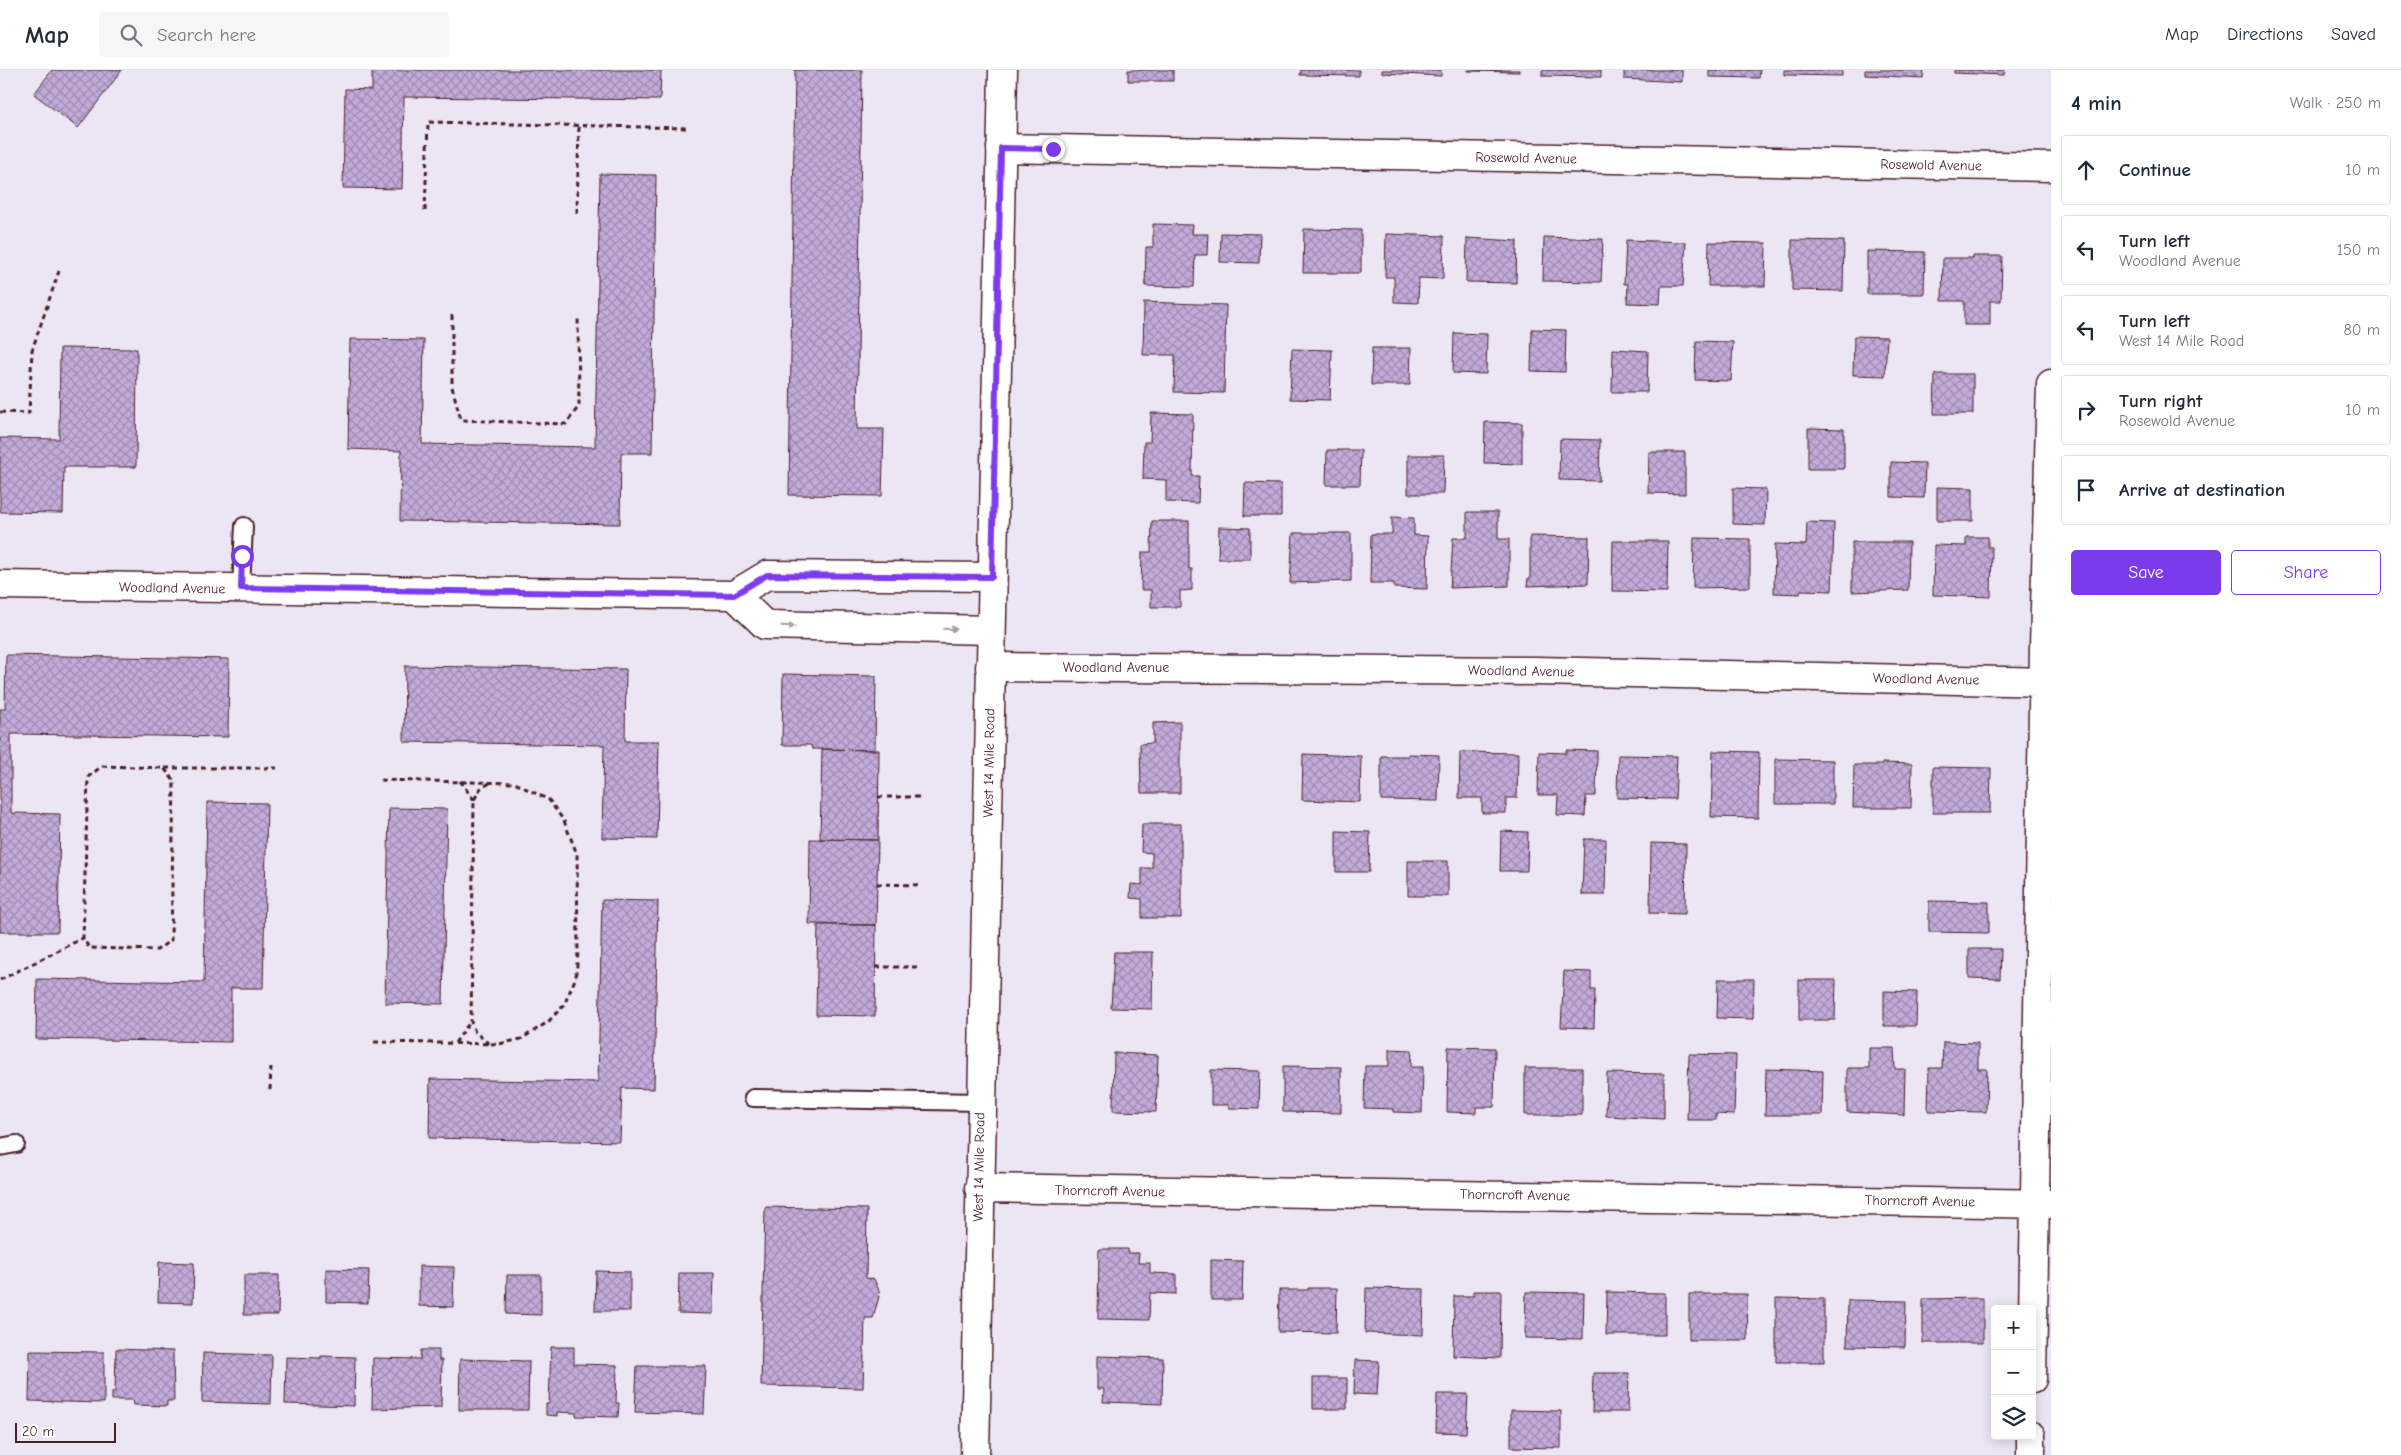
<!DOCTYPE html>
<html lang="en">
<head>
<meta charset="utf-8">
<style>
	body { margin:0; font-family:"Comic Neue",sans-serif; background:#f6f6f7; color:#1f2937 }
	.controls { position:absolute; right:15px; bottom:15px; display:grid; overflow:hidden; border-radius:5px; box-shadow:0 2px 12px #0003 }
	.controls button { width:45px; height:45px; display:grid; place-items:center; padding:0; border:0; border-bottom:1px solid #e0e1e3; background:#fff; color:#1f2937; font:25px sans-serif }
	.scale { position:absolute; left:15px; bottom:12px; width:101px; box-sizing:border-box; padding-left:5px; border:2px solid #4a1f2b; border-top:0; font-size:14px; line-height:18px; white-space:nowrap; color:#4a1f2b; -webkit-text-stroke:4px #fff; paint-order:stroke }
	.stop { position:absolute; width:15px; height:15px; margin:-11px; border:4px solid #7c3aed; border-radius:50%; background:#fff }
	.stop.end { background:#7c3aed; border-color:#fff; box-shadow:0 1px 5px #0008 }
	.list { margin:0; padding:0; list-style:none }
	h2 { display:flex; justify-content:space-between; align-items:center; height:65px; margin:0; padding:0 20px; font-size:21px }
	h2 small { font-size:16px; font-weight:400; color:#747a83 }
	.list li { display:grid; grid-template-columns:32px 1fr auto; gap:15px; align-items:center; box-sizing:border-box; height:70px; margin:0 10px 10px; padding:0 10px; border:1px solid #e0e1e3; border-radius:5px }
	.list b { display:block; font-size:19px; white-space:nowrap }
	.list p { margin:0; font-size:16px; white-space:nowrap; color:#747a83 }
	.list em { font-size:16px; font-style:normal; color:#747a83 }
	.actions { display:flex; gap:10px; padding:15px 20px }
	.actions a { flex:1; padding:11px 0; border:1px solid #7c3aed; border-radius:5px; text-align:center; font-size:18px; color:#7c3aed }
	.actions .main { background:#7c3aed; color:#fff }
	.icon { flex:none; width:28px; height:28px; fill:none; stroke:currentColor; stroke-width:2; stroke-linecap:round; stroke-linejoin:round }
	.map { position:relative; flex:none; width:2051px; height:1385px; overflow:hidden }
	header { display:flex; align-items:center; gap:30px; box-sizing:border-box; height:70px; padding:0 25px; background:#fff; border-bottom:1px solid #e0e1e3 }
	header strong { font-size:24px }
	nav { display:flex; gap:28px; margin-inline-start:auto; font-size:18px }
	.search { width:350px; height:45px; background:#f6f6f7; display:flex; align-items:center; gap:12px; box-sizing:border-box; padding:0 18px; border-radius:5px; color:#747a83; font-size:19px }
	main { display:flex }
	aside { flex:1; background:#fff }
	.map>svg:first-child { display:block }
	.building { fill:url(#building-cross-hatch); stroke:#4a1f2b }
	.lines { fill:none; stroke-linecap:round; stroke-linejoin:round }
	.service-casing { stroke:#4a1f2b; stroke-width:20 }
	.minor-casing { stroke:#4a1f2b; stroke-width:31 }
	.secondary-casing { stroke:#4a1f2b; stroke-width:31 }
	.path { stroke:#4a1f2b; stroke-width:3; stroke-dasharray:5 4; stroke-linecap:butt }
	.service { stroke:#fff; stroke-width:16 }
	.minor { stroke:#fff; stroke-width:28 }
	.secondary { stroke:#fff; stroke-width:28 }
	.oneway { fill:#ae9aa0 }
	.route { stroke:#7c3aed; stroke-width:6 }
	.labels { text-anchor:middle; dominant-baseline:central; stroke-width:4; stroke-linejoin:round; paint-order:stroke }
	.street-label { font-size:14px; fill:#4a1f2b; stroke:#fff }
</style>
</head>
<body>
<header>
<strong>Map</strong>
<div class="search"><svg class="icon" aria-label="search" viewBox="0 0 24 24"><circle cx="10" cy="10" r="6"/><path d="M15 15l6 6"/></svg>Search here</div>
<nav><a>Map</a><a>Directions</a><a>Saved</a></nav>
</header>
<main>
<div class="map">
<svg width="2051" height="1385" viewBox="0 0 2051 1385">
	<defs>
		<pattern id="building-cross-hatch" width="8" height="8" patternUnits="userSpaceOnUse" patternTransform="scale(1.25)"><rect width="8" height="8" fill="#c1abda"/><path d="M0 0l8 8M0 8l8-8" fill="none" stroke="#9f8bb1"/></pattern>
	</defs>
	<rect width="100%" height="100%" fill="#ece6f4"/>
	<filter id="ink" filterUnits="userSpaceOnUse"><feTurbulence type="fractalNoise" baseFrequency=".02" numOctaves="2"/><feDisplacementMap in="SourceGraphic" scale="10" xChannelSelector="R" yChannelSelector="G"/><feConvolveMatrix kernelMatrix="1 2 1 2 8 2 1 2 1" color-interpolation-filters="sRGB"/></filter>
	<g filter="url(#ink)">
		<path class="building" d="M52,0h70l-44,58 -44,-34z
			M372,0h289l-1,30 -256,-3 -2,92 -59,-1 2,-99 27,1z
			M795,0h67l-5,359h27l-2,67 -93,-1z
			M1128,0h45v11h-45z
			M1301,0h58v6l-59,-1z
			M1382,0h59v6l-59,-3z
			M1468,0h51v2l-51,-1z
			M1542,0h59v7l-59,-1z
			M1624,0h58v12l-58,-3z
			M1709,0h51l-1,8 -50,-1z
			M1784,0h58v6l-58,-1z
			M1865,0h59l-1,8 -58,-3z
			M1954,0h51l-1,5 -50,-2z
			M600,104l56,1 -4,278h-31l-1,71 -220,-3 1,-70 -53,-2 2,-110 74,1 -2,104 173,3z
			M1153,154l40,1 -1,9h16l-1,21h-12l-1,32 -49,-1 1,-39h7z
			M1304,159l57,1v43h-58z
			M1221,163l39,1 -1,29 -39,-1z
			M1386,164l58,2 -1,43 -24,-1 -1,25 -24,-1v-25h-9z
			M1544,167l59,2 -2,43 -58,-1z
			M1467,168l50,3 -1,42 -50,-1z
			M1626,170l60,2 -3,44h-22l-1,18 -33,-1 1,-19h-4z
			M1792,170l52,1 -1,50 -51,-1z
			M1709,172l57,1 -1,43h-57z
			M1867,181l58,1 -1,42h-57z
			M1972,186h30l-1,45h-11v24h-26v-24h-22l1,-43h29z
			M1144,232l82,3 -2,88 -50,-1 1,-37h-32z
			M1532,259l34,1 -1,42 -34,-1z
			M1454,263l33,1 -1,40 -33,-1z
			M1854,266l33,1 -2,39 -32,-1z
			M1696,271l37,1 -2,39 -36,-1z
			M60,278l77,1 -1,118h-72l-1,46 -63,-1v-74l59,1z
			M1372,278h39l-1,37h-39z
			M1292,279l40,1 -2,50 -40,-1z
			M1613,279l35,2 -1,41h-35z
			M1935,304h38v40h-39z
			M1151,343l42,1 -1,62h7l-1,27 -32,-1v-22l-23,-1 1,-37h6z
			M1485,352l37,1v41l-38,-1z
			M1808,358l36,1v40h-36z
			M1560,369l40,1 -1,41 -40,-1z
			M1327,380h34l-1,35h-34z
			M1649,382h36v42l-37,-1z
			M1408,385h36l-1,39h-35z
			M1891,392l34,1 -1,35 -33,-1z
			M1245,413l36,1v32h-37z
			M1937,417l36,1v33h-36z
			M1733,418l33,1 -1,36 -32,-1z
			M1467,442h31v27h11v47l-59,2 3,-50h14z
			M1392,447l22,1v17l14,1 -1,53 -33,-1v-5h-24l1,-49h21z
			M1152,451h37v48h3v21l-12,1v16h-29v-17h-10l1,-38h9z
			M1807,452l27,1 -2,68 -31,-1 -1,4 -26,-1 1,-49 31,1z
			M1219,457l31,1v31h-32z
			M1293,463h58v48l-61,2z
			M1530,466l59,1 -1,47 -61,2 1,-8h2z
			M1966,467h22v10h4l-1,50 -58,-2 1,-50 32,1z
			M1694,468l56,1v48l-57,1z
			M1613,471h55l-1,51 -55,-1z
			M1852,472h57l-1,48 -56,2z
			M6,585l223,4 -1,78 -217,-3v79l49,1 -2,118h-58v-223h5z
			M405,596l221,3 -1,72h34l-2,98 -55,-1 2,-93 -200,-3z
			M783,604l93,2 -1,74 -63,-1 -1,-4h-29z
			M1180,652v71h-39l-1,-49 13,-1v-20z
			M822,679l57,1 -1,90 -58,-1z
			M1566,680l31,1 -1,45h-10l-1,20 -28,-1 1,-20h-20l1,-43 27,1z
			M1713,681l46,1 -1,66 -47,-1z
			M1460,682l58,1 -1,45h-11v15h-24v-15h-23z
			M1303,684l58,2 -1,46 -58,-2z
			M1408,684l31,1 -1,46 -57,-1v-44h28z
			M1618,685l59,1 -2,43 -58,-1z
			M1775,689l58,1v44h-58z
			M1882,693l30,1 -1,44h-58l1,-43h28z
			M1933,697l58,1 -1,45h-57z
			M207,732l60,1 -4,185h-32v54l-195,-3 1,-60 167,3z
			M389,738l58,1 -4,195 -58,-1z
			M1142,754h39v94h-39v-19l-12,-1 1,-14 11,1v-17h10v-15l-11,-1z
			M1336,761l34,1 -1,40h-33z
			M1501,761l27,1 -1,39h-27z
			M810,769l68,1 -2,85 -67,-1z
			M1584,769h22l-1,56h-23z
			M1651,773l35,1 -1,70 -35,-1z
			M1408,791h40v35h-40z
			M602,830l56,1 -4,188 -32,-1 -2,54 -191,-4 1,-59 168,3z
			M1929,831l60,1v31l-60,-1z
			M818,855h58l-1,91 -59,-1z
			M1969,879h32l-1,30 -31,-1z
			M1114,882h39l-1,57 -41,-1z
			M1564,901l27,1v18h4l-1,38 -33,-1z
			M1718,909h36l-1,40 -36,-1z
			M1799,910h37l-1,40h-36z
			M1884,921l33,1 -1,34h-32z
			M1943,972l35,1v26h9l-1,43 -58,-1 1,-43h13z
			M1448,977l47,1 -1,59h-18v6l-29,-1z
			M1869,978h25l1,21h10l-1,46 -57,-3v-44h22z
			M1389,979l23,1 -1,17h12l-1,46 -29,-1v-3l-29,-1 1,-42h24z
			M1114,983l44,2 -2,57 -43,-1z
			M1689,984l47,1 -2,60 -18,-1v6h-29z
			M1283,996l58,1v46l-58,-1z
			M1525,998h57v47h-57z
			M1766,999l57,2 -1,44h-57z
			M1211,1000l49,1 -1,38 -30,-1v-3h-18z
			M1607,1003l57,1v45l-58,-3z
			M765,1137l102,2 -1,69 8,1 6,14 -7,25h-8l-2,70 -102,-2z
			M1099,1179h29v4h11l-1,10h12v10l26,1v20l-26,-1 -1,27 -51,-1z
			M1211,1190l32,1 -1,39h-31z
			M159,1192l35,1 -1,40 -35,-1z
			M419,1196l35,1 -1,40 -34,-1z
			M326,1199l43,1 -1,33 -42,-1z
			M596,1201l34,1v39h-35z
			M679,1203h35l-1,41 -35,-1z
			M244,1205h35l-1,40h-34z
			M507,1205h34v40l-35,-1z
			M1308,1218h29l-1,45 -58,-1 1,-42h29z
			M1366,1218l58,1 -1,46 -58,-2z
			M1473,1221h28l-1,67 -47,-2 1,-60h19z
			M1526,1222l58,1 -1,46 -58,-1z
			M1607,1222l58,1v42h-59z
			M1689,1224h58l1,46h-59z
			M1776,1228l48,1v63h-48z
			M1983,1228v45h-60v-44z
			M1848,1230l58,1 -1,46 -58,-1z
			M551,1277h23v17l43,1 -1,38h3l-1,14 -42,-1v-3l-19,-1v4l-11,-1v-11h3z
			M116,1279l57,2 1,50h-7v5l-33,-1 -1,-5h-21v-8h3z
			M421,1280h18v10h3l-1,47 -69,2 1,-51 47,1z
			M30,1281l74,1v51l-75,-2z
			M203,1283l69,2 -1,49 -69,-2z
			M321,1286l34,1 -1,49 -69,-2 1,-47 35,1z
			M1097,1286l66,2 -1,46 -59,-2 1,-13h-7z
			M460,1289l69,2 -1,49h-69z
			M1355,1290l24,1 -2,34 -23,-1z
			M637,1296h69l-2,48 -69,-2z
			M1593,1303h36l-1,39h-36z
			M1313,1308h34v31h-34z
			M1437,1324h31l-2,39 -30,-1z
			M1511,1340l50,1v37l-50,-1z"/>
		<g class="lines">
			<defs>
				<path id="service" d="M241,518l3,-62
					M753,1028l228,4
					M0,1077l16,-3"/>
				<path id="minor" d="M1001,78l1050,19
					M0,515l734,10 33,-20 225,2
					M734,525l31,30 226,5
					M990,597l546,4 515,11
					M979,1118l1072,16
					M2032,1309l12,-732 7,-263
					M2031,1385v-19"/>
				<path id="secondary" d="M975,1385l28,-1385"/>
			</defs>
			<use href="#service" class="service-casing"/>
			<use href="#minor" class="minor-casing"/>
			<use href="#secondary" class="secondary-casing"/>
			<path class="path" d="M425,141l3,-89 260,6
				M577,143l2,-88
				M452,245v72l9,33 105,4 13,-18 -1,-89
				M0,342l29,1 3,-63 27,-79
				M102,696l62,2 10,13 -3,159 -14,10 -68,-2 -6,-10 5,-161z
				M165,698h112
				M460,711l14,19
				M878,727h43
				M877,814l42,1
				M876,897h42
				M0,910l83,-42
				M374,972l125,2 22,-5 27,-17 16,-17 12,-28 2,-25 -1,-98 -13,-33 -15,-21 -34,-17 -137,-3
				M455,973l15,-21
				M489,974l-14,-12 -4,-10 3,-222 6,-11 13,-8
				M270,1020l1,-24"/>
			<use href="#service" class="service"/>
			<use href="#minor" class="minor"/>
			<use href="#secondary" class="secondary"/>
		</g>
		<defs><path id="oneway-solid" d="M-6-.8H1V-3.2L6.5 0L1 3.2V.8H-6Z" transform="scale(1.25)"/></defs>
		<g class="oneway">
			<use href="#oneway-solid" transform="translate(788 556) rotate(1)"/>
			<use href="#oneway-solid" transform="translate(950 559) rotate(2)"/>
		</g>
	</g>
	<g class="lines" filter="url(#ink)">
		<path class="route" d="M242,486l-1,32 493,7 33,-20 225,2 9,-429 52,1"/>
	</g>
	<g class="labels">
		<g class="street-label">
			<text transform="translate(1526 88) rotate(1)">Rosewold Avenue</text>
			<text transform="translate(1931 95) rotate(1)">Rosewold Avenue</text>
			<text transform="translate(172 518) rotate(1)">Woodland Avenue</text>
			<text x="1116" y="597">Woodland Avenue</text>
			<text transform="translate(1521 601) rotate(1)">Woodland Avenue</text>
			<text transform="translate(1926 609) rotate(1)">Woodland Avenue</text>
			<text transform="translate(989 693) rotate(-89)">West 14 Mile Road</text>
			<text transform="translate(979 1097) rotate(-89)">West 14 Mile Road</text>
			<text transform="translate(1110 1121) rotate(1)">Thorncroft Avenue</text>
			<text transform="translate(1515 1125) rotate(1)">Thorncroft Avenue</text>
			<text transform="translate(1920 1131) rotate(1)">Thorncroft Avenue</text>
		</g>
	</g>
</svg>
<div class="controls">
<button>+</button>
<button>−</button>
<button><svg class="icon" aria-label="layers" viewBox="0 0 24 24"><path d="M12 4l9 5-9 5-9-5zM3 14l9 5 9-5"/></svg></button>
</div>
<div class="scale">20 m</div>
<div class="stop" style="left:242px;top:486px"></div>
<div class="stop end" style="left:1053px;top:79px"></div>
</div>
<aside>
<h2>4 min<small>Walk · 250 m</small></h2>
<ul class="list">
<li><svg class="icon" aria-label="ahead" viewBox="0 0 24 24"><path d="M12 20V5M6 11l6-6 6 6"/></svg><div><b>Continue</b></div><em>10 m</em></li>
<li><svg class="icon" aria-label="left" viewBox="0 0 24 24"><path d="M17 20v-9H6M10 6l-5 5 5 5"/></svg><div><b>Turn left</b><p>Woodland Avenue</p></div><em>150 m</em></li>
<li><svg class="icon" aria-label="left" viewBox="0 0 24 24"><path d="M17 20v-9H6M10 6l-5 5 5 5"/></svg><div><b>Turn left</b><p>West 14 Mile Road</p></div><em>80 m</em></li>
<li><svg class="icon" aria-label="right" viewBox="0 0 24 24"><path d="M7 20v-9h11M14 6l5 5-5 5"/></svg><div><b>Turn right</b><p>Rosewold Avenue</p></div><em>10 m</em></li>
<li><svg class="icon" aria-label="arrive" viewBox="0 0 24 24"><path d="M6 21V4h12l-3 4 3 4H6"/></svg><div><b>Arrive at destination</b></div></li>
</ul>
<div class="actions"><a class="main">Save</a><a>Share</a></div>
</aside>
</main>
</body>
</html>
